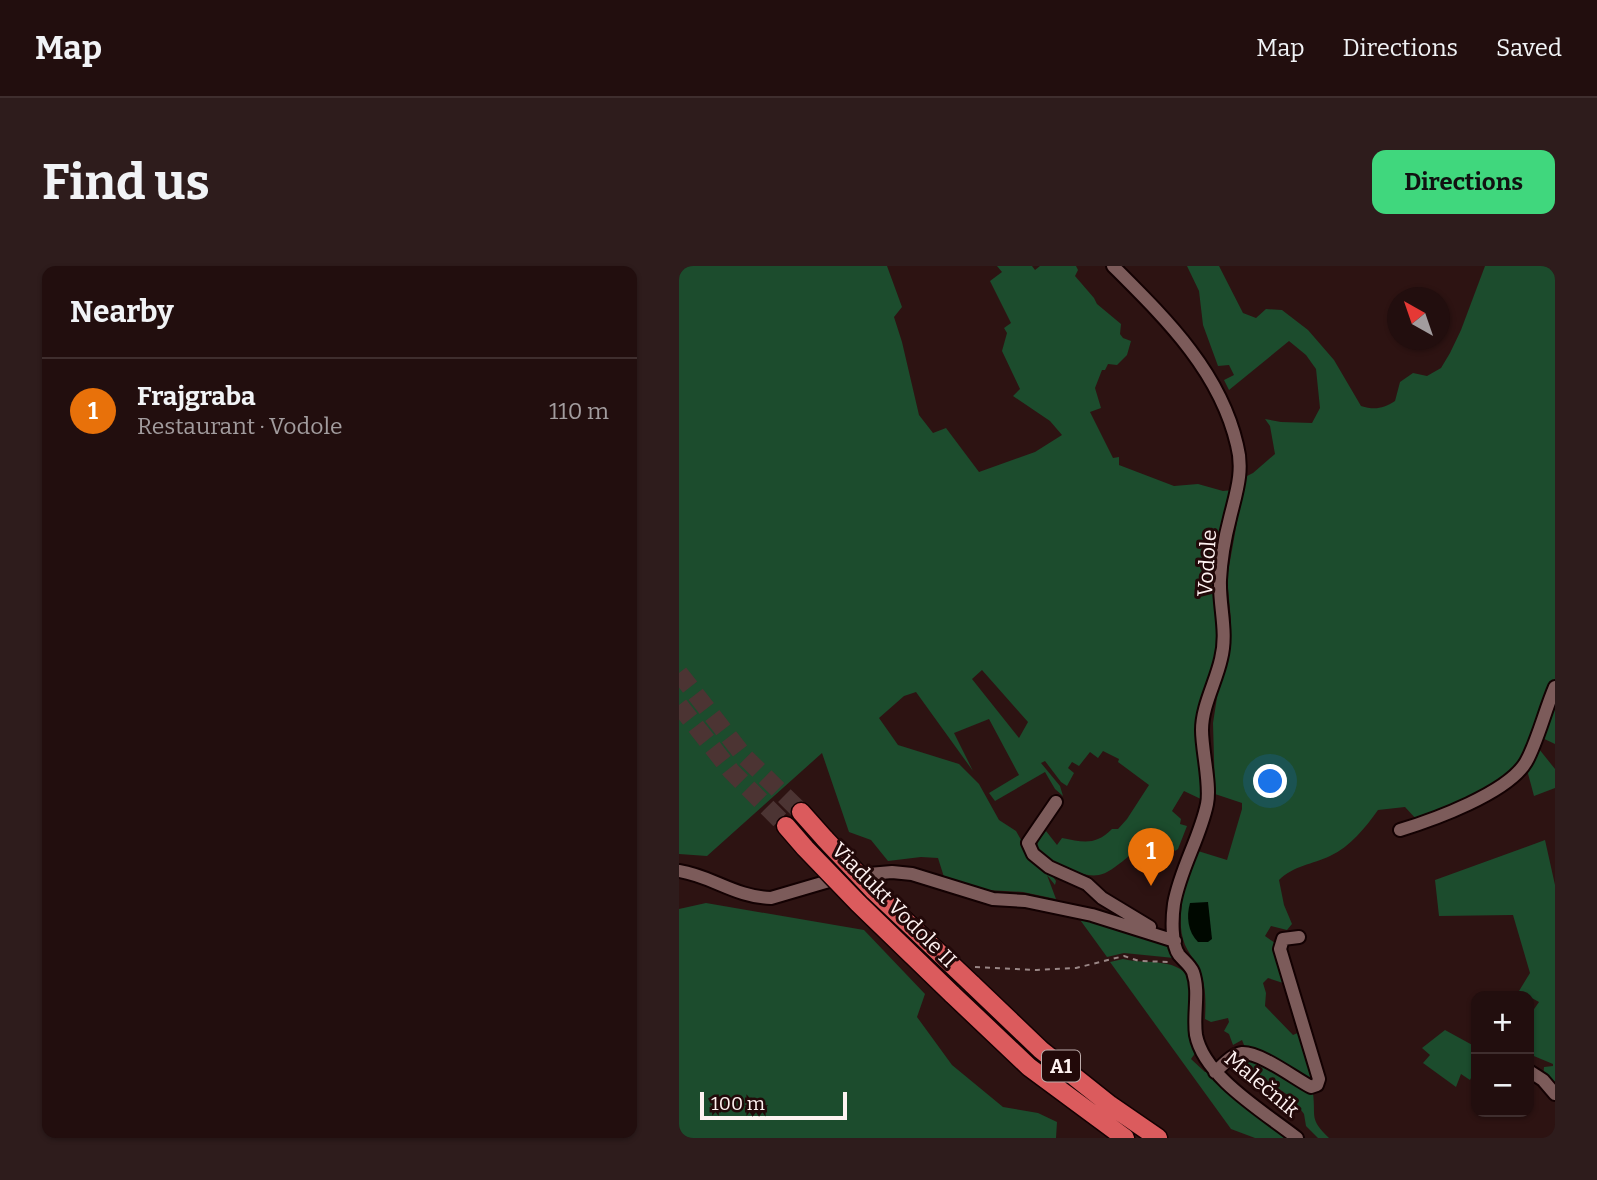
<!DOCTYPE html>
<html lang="en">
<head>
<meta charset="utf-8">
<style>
	body { margin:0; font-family:Bitter,serif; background:#2e1c1c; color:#f1f3f6 }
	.controls { position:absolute; right:21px; bottom:21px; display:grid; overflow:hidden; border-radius:14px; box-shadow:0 2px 5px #0004 }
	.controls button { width:63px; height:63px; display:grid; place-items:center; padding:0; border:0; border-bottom:2px solid #3f2e2e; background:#220e0e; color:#f1f3f6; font:35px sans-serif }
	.compass { position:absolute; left:708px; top:21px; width:63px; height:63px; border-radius:50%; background:#220e0e; box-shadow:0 2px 5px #0004; rotate:320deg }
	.scale { position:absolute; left:21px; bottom:18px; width:147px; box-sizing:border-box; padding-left:7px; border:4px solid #fef2f1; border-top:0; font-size:19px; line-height:24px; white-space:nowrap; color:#fef2f1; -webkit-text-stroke:5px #220909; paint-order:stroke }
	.you { position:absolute; left:592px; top:516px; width:24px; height:24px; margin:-18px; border:5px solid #fff; border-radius:50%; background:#1a73e8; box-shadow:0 0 0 10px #1a73e833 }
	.badge { display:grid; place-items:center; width:46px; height:46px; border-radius:50%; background:#40d77d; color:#fff; font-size:23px; font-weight:700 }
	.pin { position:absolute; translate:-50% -58px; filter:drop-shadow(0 2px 4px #0008) }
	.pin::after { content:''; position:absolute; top:37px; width:24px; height:21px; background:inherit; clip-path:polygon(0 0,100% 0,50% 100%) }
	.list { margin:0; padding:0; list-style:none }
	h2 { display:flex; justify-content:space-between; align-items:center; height:91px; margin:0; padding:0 28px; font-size:30px }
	h2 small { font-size:23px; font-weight:400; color:#a29c9e }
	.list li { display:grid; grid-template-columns:46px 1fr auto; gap:21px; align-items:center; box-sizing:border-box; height:105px; padding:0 28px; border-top:2px solid #3f2e2e }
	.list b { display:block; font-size:26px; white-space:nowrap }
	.list p { margin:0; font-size:23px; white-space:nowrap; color:#a29c9e }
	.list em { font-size:23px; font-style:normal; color:#a29c9e }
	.map { position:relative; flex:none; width:876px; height:872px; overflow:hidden; border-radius:14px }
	header { display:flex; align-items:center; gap:42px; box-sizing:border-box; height:98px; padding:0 35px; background:#220e0e; border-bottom:2px solid #3f2e2e }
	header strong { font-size:33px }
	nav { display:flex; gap:38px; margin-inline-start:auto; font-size:24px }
	.intro { display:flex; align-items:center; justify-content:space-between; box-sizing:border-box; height:168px; padding:0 42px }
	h1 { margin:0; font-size:49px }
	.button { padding:18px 32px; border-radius:14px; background:#40d77d; color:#111; font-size:24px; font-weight:700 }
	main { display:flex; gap:42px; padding:0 42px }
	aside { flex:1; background:#220e0e; border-radius:14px; box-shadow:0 2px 5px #0004 }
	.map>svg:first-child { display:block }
	.green { fill:#1c4c2d; fill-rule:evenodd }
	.water { fill:#000800 }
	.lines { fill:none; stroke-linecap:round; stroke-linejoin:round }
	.highway-tunnel { stroke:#4c3433; stroke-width:18; stroke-dasharray:18 9; stroke-linecap:butt }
	.minor-casing { stroke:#130102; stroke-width:16 }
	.highway-casing { stroke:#130102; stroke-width:21 }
	.path { stroke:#998685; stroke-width:2; stroke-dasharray:5 5; stroke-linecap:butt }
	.minor { stroke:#7c5b5a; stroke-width:12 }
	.highway { stroke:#db5b5d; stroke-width:18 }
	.highway-bridge-casing { stroke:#130102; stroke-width:21; stroke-linecap:butt }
	.highway-bridge { stroke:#db5b5d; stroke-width:18 }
	.labels { text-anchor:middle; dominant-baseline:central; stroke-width:6; stroke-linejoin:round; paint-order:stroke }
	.shield { fill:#220909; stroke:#bcacab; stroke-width:2 }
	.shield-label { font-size:19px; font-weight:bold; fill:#fef2f1 }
	.street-label { font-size:21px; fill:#fef2f1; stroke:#220909 }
</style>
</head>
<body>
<header>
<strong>Map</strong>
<nav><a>Map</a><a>Directions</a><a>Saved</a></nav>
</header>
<div class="intro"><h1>Find us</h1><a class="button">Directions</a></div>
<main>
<aside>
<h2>Nearby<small></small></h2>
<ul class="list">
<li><span class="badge" style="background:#e8710a">1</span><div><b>Frajgraba</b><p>Restaurant · Vodole</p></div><em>110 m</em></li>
</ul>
</aside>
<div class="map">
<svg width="876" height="872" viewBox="0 0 876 872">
	<rect width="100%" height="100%" fill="#2d1312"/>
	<path class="green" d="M0,0h208l15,41 -8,10 8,25 17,73 14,18 13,-5 33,44 56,-20 27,-17 -12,-14 -37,-25 7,-7 -18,-38 5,-18 -3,-5 7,-5 -21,-42 12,-9 -5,-6h35l3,4 5,-4h36l2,4 -3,6 19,22 3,6 24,20 -1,10 3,4 8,3 -4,14 -10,10 -9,-1 -3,6h-3l-7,18 6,20 -11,4 23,46 6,-1v8l55,21 24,-2 25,7 10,-1 -12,145 -16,82v84l-21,-10 -12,20 9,8 -1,5 7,2 -9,23 -3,2 -8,-11h-11l-5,-5c-11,11 -38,38 -52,40 -11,2 -22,-3 -32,-6 -13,-4 -23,-10 -30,-22l1,-6 8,-10 11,14 5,-7c21,4 33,8 50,-9h6l9,-10 22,-34 -31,-23 1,-3 -16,-8 -5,7 -8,-6 -11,14 -7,-4 -4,6 6,5 -7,13 -6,-4 -16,-21 -4,2 19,23 3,10 -8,-7 -10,-17 -50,29 -6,-8 30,-18 -30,-56 -35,14 19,38 -57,-79 -12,4 -25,22 19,27 61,19 20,20 20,36 17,11 12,21 18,15 10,14 -1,4 -8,-10 9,24 -33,-7 -36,-2 -43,-13 -6,-19 -17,-1 -33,4 -17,-21 -22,-8 -27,-79 -115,103 -28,-2zM303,404l46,52 -9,16 -47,-59z
		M508,0h32l24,47 13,5 10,-9 16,1 26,20 26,30 27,46c13,4 22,3 34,-5l5,-19 13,-9 14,3 14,-8 9,-15 11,-23 24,-64h70v478l-17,-8 -15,26 -42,32 -63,27 -13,-14 -27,3c-13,18 -27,36 -48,46 -17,8 -37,10 -51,24l5,25 8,19 -5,6 -16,-4 -6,10 10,7 12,38 -4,2 -15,-5 -5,5 3,10 -1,13 28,29 9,-4 14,52 -70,-33 -4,-10 -9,5 -4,-11 -5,-3 5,-9 -1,-4 -17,4 -6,-3c1,-19 1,-38 -8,-55 -4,-6 -9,-12 -12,-19 -11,-27 1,-66 11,-93l2,-1 29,9 15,-51v-6l-27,-9 -2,-71 5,-32 8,-22 4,-27 1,-22 -4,-42 18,-101 8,-4 22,-19 -5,-28 -5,-7 16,3 31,1 8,-15 -4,-39 -10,-14 -17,-14 -60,49 -5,-10 10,-5 -5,-10 -11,1 -15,-41 -4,-34z
		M856,478l20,25v19l-21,8 -8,-30z
		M866,574l10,45v201l-12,-9 1,-10 9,-1v-2l-24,-10v-42h3l7,-10 -20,-11 11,-18 -17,-58 -74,1 -4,-36z
		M27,637l158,27 61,64 -8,23 35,48 51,42 35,6 19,9 -1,16h-377v-229z
		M399,651l77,20 20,16 -1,5 -50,-5 -17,4z
		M444,693c26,6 56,-3 70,24l3,69 -5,7 14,13 5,-1 81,67h-36l-24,-9 -121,-167z
		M766,764l31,17v26l-2,-1 -4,8 -9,-6 -5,13 -33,-24 7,-8 -8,-7z
		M562,790l25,7 47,30c3,26 -4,25 16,45h-11l-12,-12 -2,-12 -12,-16 -55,-39z"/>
	<path class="water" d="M529,636l4,37 -4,3h-10c-10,-10 -12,-25 -8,-39z"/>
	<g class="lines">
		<path class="highway-tunnel" d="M0,407l65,83 57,56
			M0,439l52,66 55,55"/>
		<defs>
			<path id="minor" d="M434,0c52,52 107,105 124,179 7,26 -1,48 -7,73 -5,19 -9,42 -10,62 -1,27 8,52 1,79 -5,23 -19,47 -19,71 0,21 9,55 5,74 -7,34 -27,65 -33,100 -2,14 -3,40 5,51 5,6 11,10 14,17 7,20 0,42 3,63 8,42 68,77 101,103
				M377,536l-28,41 5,11 16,13 38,17 15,14 48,29
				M721,564c33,-10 108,-37 126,-68 11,-19 19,-52 29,-75
				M0,605c33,5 56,26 92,27l75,-22 46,-4 20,2 81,25 32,2 67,14 83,26
				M850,805l14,9 12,14
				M536,806c7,-6 17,-18 27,-19 18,-1 52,25 69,34l6,-2 2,-6 -39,-130 3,-10 16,-2"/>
			<path id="highway" d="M122,546l24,27
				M107,560l19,22
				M293,718l69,66 69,55 48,33
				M273,728l77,73 96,71"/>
		</defs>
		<use href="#minor" class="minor-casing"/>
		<use href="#highway" class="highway-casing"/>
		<path class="path" d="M296,701l62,3 39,-2 48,-12 15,5 31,1"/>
		<use href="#minor" class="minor"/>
		<use href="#highway" class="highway"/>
		<defs>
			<path id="highway-bridge" d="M146,573l49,52 98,93
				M126,582l53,55 94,91"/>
		</defs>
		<use href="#highway-bridge" class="highway-bridge-casing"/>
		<use href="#highway-bridge" class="highway-bridge"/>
	</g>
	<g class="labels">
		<rect class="shield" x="363" y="784.5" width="38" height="31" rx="5"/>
		<g class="shield-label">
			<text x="382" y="800">A1</text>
		</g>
		<g class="street-label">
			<text transform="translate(528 297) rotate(-86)">Vodole</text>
			<text transform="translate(215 639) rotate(45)">Viadukt Vodole II</text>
			<text transform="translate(583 818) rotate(40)">Malečnik</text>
		</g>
	</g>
</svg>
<div class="controls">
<button>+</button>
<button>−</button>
</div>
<svg class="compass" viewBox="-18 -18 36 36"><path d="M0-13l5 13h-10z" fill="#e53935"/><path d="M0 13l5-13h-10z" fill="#a29c9e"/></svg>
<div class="scale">100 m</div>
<div class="you"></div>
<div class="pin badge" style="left:472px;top:620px;background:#e8710a">1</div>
</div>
</main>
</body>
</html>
